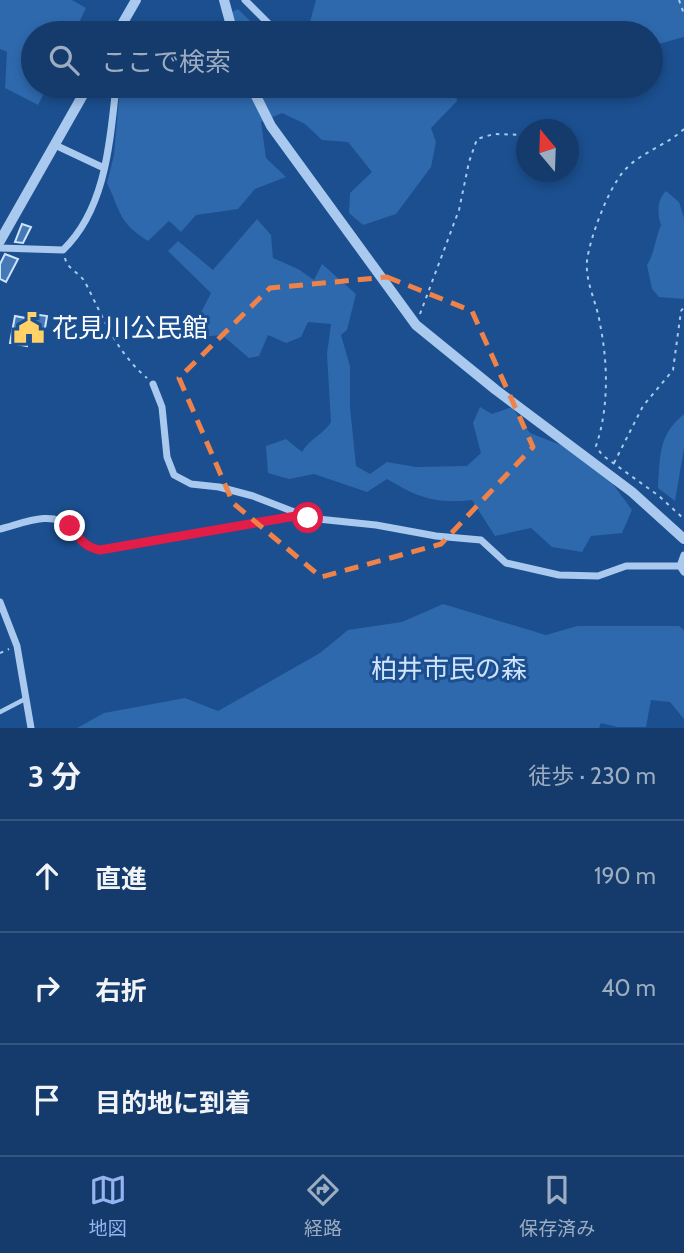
<!DOCTYPE html>
<html lang="ja">
<head>
<meta charset="utf-8">
<style>
	body { margin:0; font-family:Cabin,"Noto Sans JP",sans-serif; background:#214673; color:#f1f3f6 }
	.compass { position:absolute; left:516px; top:119px; width:63px; height:63px; border-radius:50%; background:#143b6b; box-shadow:0 4px 10px #0003; rotate:341deg }
	.stop { position:absolute; width:21px; height:21px; margin:-16px; border:5px solid #e11d48; border-radius:50%; background:#fff }
	.stop.end { background:#e11d48; border-color:#fff; box-shadow:0 2px 7px #0008 }
	.list { margin:0; padding:0; list-style:none }
	h2 { display:flex; justify-content:space-between; align-items:center; height:91px; margin:0; padding:0 28px; font-size:30px }
	h2 small { font-size:23px; font-weight:400; color:#9dadc1 }
	.list li { display:grid; grid-template-columns:46px 1fr auto; gap:21px; align-items:center; box-sizing:border-box; height:112px; padding:0 28px; border-top:2px solid #33557e }
	.list b { display:block; font-size:26px; white-space:nowrap }
	.list em { font-size:23px; font-style:normal; color:#9dadc1 }
	.icon { flex:none; width:38px; height:38px; fill:none; stroke:currentColor; stroke-width:2; stroke-linecap:round; stroke-linejoin:round }
	.map { position:relative; flex:none; width:684px; height:728px; overflow:hidden }
	.search { position:absolute; background:#143b6b; box-shadow:0 4px 10px #0003; left:21px; right:21px; top:21px; height:77px; display:flex; align-items:center; gap:18px; box-sizing:border-box; padding:0 24px; border-radius:38px; color:#9dadc1; font-size:26px }
	.sheet { height:427px; background:#143b6b }
	nav { display:flex; justify-content:space-around; align-items:center; box-sizing:border-box; height:98px; border-top:2px solid #33557e; background:#143b6b; font-size:19px; color:#9dadc1 }
	nav a { display:grid; justify-items:center; gap:4px }
	nav .on { color:#95b2f1 }
	.map>svg:first-child { display:block }
	.green { fill:#2e69ad }
	.building { fill:#4478b7; stroke:#cfe3fa; stroke-width:2 }
	.lines { fill:none; stroke-linecap:round; stroke-linejoin:round }
	.path { stroke:#a9c9ee; stroke-width:2; stroke-dasharray:3.5 5; stroke-linecap:butt }
	.service { stroke:#a9c9ee; stroke-width:4.5 }
	.minor { stroke:#a9c9ee; stroke-width:7 }
	.tertiary { stroke:#a9c9ee; stroke-width:10 }
	.route { stroke:#e11d48; stroke-width:9 }
	.marked { fill:none; stroke:#ee8249; stroke-width:5; stroke-dasharray:14 9; stroke-linejoin:round }
	.labels { text-anchor:middle; dominant-baseline:central; stroke-width:6; stroke-linejoin:round; paint-order:stroke }
	.poi-label { font-size:26px; fill:#fff; stroke:#1b4f8f; text-anchor:start }
	.park-label { font-size:26px; fill:#cfe3fa; stroke:#1b4f8f }
</style>
</head>
<body>
<div class="map">
<svg width="684" height="728" viewBox="0 0 684 728">
	<rect width="100%" height="100%" fill="#1b4f8f"/>
	<path class="green" d="M0,0h72l14,8 -12,25h-41v53h15l-10,19 -33,-17 2,-36 -7,-3z
		M316,0h368v37l-33,9v-13h-101l-12,-4 -6,4h-225z
		M238,9l24,24h-23l-7,-21z
		M120,86h336l1,15 -26,27 5,14 -5,25 -35,47 -33,11 -14,-12 1,-20 22,-21 -24,-30 -26,-2 -17,-16 -23,-11 -21,9 5,36 20,19 -31,12 -17,20 -42,6 -15,17 -12,-11 -21,20c-30,-19 -27,-29 -41,-58l7,-28z
		M666,191l13,11 5,16v81l-25,-2 -7,-8 -5,-24c8,-13 8,-26 14,-40 -4,-11 -4,-26 5,-34z
		M257,219l14,16 2,23 25,11 16,11 8,-16 34,30 -9,36 -6,5 9,31v41l6,59 14,8 17,-12 29,5 51,-1 14,-13 -8,-30 7,-16 12,7 20,-7 18,26 64,25 38,52 -10,23 -31,3 -9,16 -30,-5 -21,-19 -36,8 -23,-36c-37,4 -53,-2 -85,-21l-20,13 -53,-18 -25,5 -21,-6 -2,-27 20,-7 16,13c8,-14 21,-17 29,-30l-4,-68 4,-30 -23,-2 -7,15 -15,6 -18,-8 -9,21 -10,2 -27,-23 -34,3 23,-45 -43,-42 10,-10 35,29z
		M684,414v34l-9,53 -17,-13c2,-31 0,-53 26,-74z
		M443,604l103,31 31,-9h102l5,4v89l-14,-17 -19,-2 -5,27h-29l-16,-4 -2,5h-522l27,-15 81,-15 33,13 102,-58 28,-23 54,-8z"/>
	<path class="building" d="M22,224l9,3 -8,16 -8,-1z
		M5,254l13,5 -12,23 -6,-3v-15z
		M32,314l15,2 -4,24 -15,-3 -1,9 -17,-3 5,-27 16,3z"/>
	<g class="lines">
		<path class="path" d="M679,0l5,14
			M684,129c-18,17 -44,23 -61,43 -15,18 -33,65 -36,89 -2,21 10,42 13,63 8,39 9,84 -4,122l6,9 57,41 25,23
			M568,142l9,2
			M65,258c2,11 15,15 20,24 18,35 31,70 62,96
			M420,314l39,-104 10,-48 8,-23 17,-5 32,1
			M614,463l29,-57 30,-36 8,-59 3,-4
			M0,653l9,-4"/>
		<path class="service" d="M0,712l25,-13"/>
		<path class="minor" d="M245,0l33,33
			M55,145l49,23
			M0,248l63,2c43,-41 47,-109 53,-164
			M153,384l9,23 5,50 7,18 17,9 28,3 34,9 49,19
			M0,529c21,-5 52,-20 70,-2 13,11 10,19 30,23l202,-35 6,3 68,7 60,11 45,4 25,23 53,12 39,1 28,-10h54
			M684,555l-4,11 4,6
			M0,602l17,44 14,82"/>
		<path class="tertiary" d="M224,0l9,33
			M117,33l19,-33
			M251,86l20,40 145,199 80,65 136,102 52,47
			M0,241l88,-155"/>
	</g>
	<g class="lines">
		<path class="route" d="M70,526c9,12 14,21 30,24l178,-31 24,-4 6,3"/>
	</g>
	<path class="marked" d="M387,277l85,34 61,136 -92,97 -120,33 -88,-74 -54,-125 91,-90z"/>
	<defs>
		<symbol id="civic-bare" viewBox="-9 -9 18 18"><path d="M-.6-6.5H3V-4.5H.6V-3L4-1V1h2V6H-6V1h2V-1L-.6-3ZM-1.2 2.5V6h2.4V2.5Z" fill="#ffd166" stroke="#1b4f8f" stroke-width="2.5" paint-order="stroke"/></symbol>
	</defs>
	<g fill-rule="evenodd">
		<use href="#civic-bare" x="7" y="306" width="44" height="44"/>
	</g>
	<g class="labels">
		<g class="poi-label">
			<text x="52" y="328">花見川公民館</text>
		</g>
		<g class="park-label">
			<text x="449" y="669">柏井市民の森</text>
		</g>
	</g>
</svg>
<svg class="compass" viewBox="-18 -18 36 36"><path d="M0-13l5 13h-10z" fill="#e53935"/><path d="M0 13l5-13h-10z" fill="#9dadc1"/></svg>
<div class="stop" style="left:308px;top:518px"></div>
<div class="stop end" style="left:70px;top:526px"></div>
<div class="search"><svg class="icon" aria-label="search" viewBox="0 0 24 24"><circle cx="10" cy="10" r="6"/><path d="M15 15l6 6"/></svg>ここで検索</div>
</div>
<section class="sheet">
<h2>3 分<small>徒歩 · 230 m</small></h2>
<ul class="list">
<li><svg class="icon" aria-label="ahead" viewBox="0 0 24 24"><path d="M12 20V5M6 11l6-6 6 6"/></svg><div><b>直進</b></div><em>190 m</em></li>
<li><svg class="icon" aria-label="right" viewBox="0 0 24 24"><path d="M7 20v-9h11M14 6l5 5-5 5"/></svg><div><b>右折</b></div><em>40 m</em></li>
<li><svg class="icon" aria-label="arrive" viewBox="0 0 24 24"><path d="M6 21V4h12l-3 4 3 4H6"/></svg><div><b>目的地に到着</b></div></li>
</ul>
</section>
<nav>
<a class="on"><svg class="icon" aria-label="map" viewBox="0 0 24 24"><path d="M3 6l6-2 6 2 6-2v14l-6 2-6-2-6 2zM9 4v14M15 6v14"/></svg>地図</a>
<a><svg class="icon" aria-label="directions" viewBox="0 0 24 24"><path d="M12 3l9 9-9 9-9-9zM9 14v-3h6M13 9l2 2-2 2"/></svg>経路</a>
<a><svg class="icon" aria-label="saved" viewBox="0 0 24 24"><path d="M7 4h10v16l-5-4-5 4z"/></svg>保存済み</a>
</nav>
</body>
</html>
